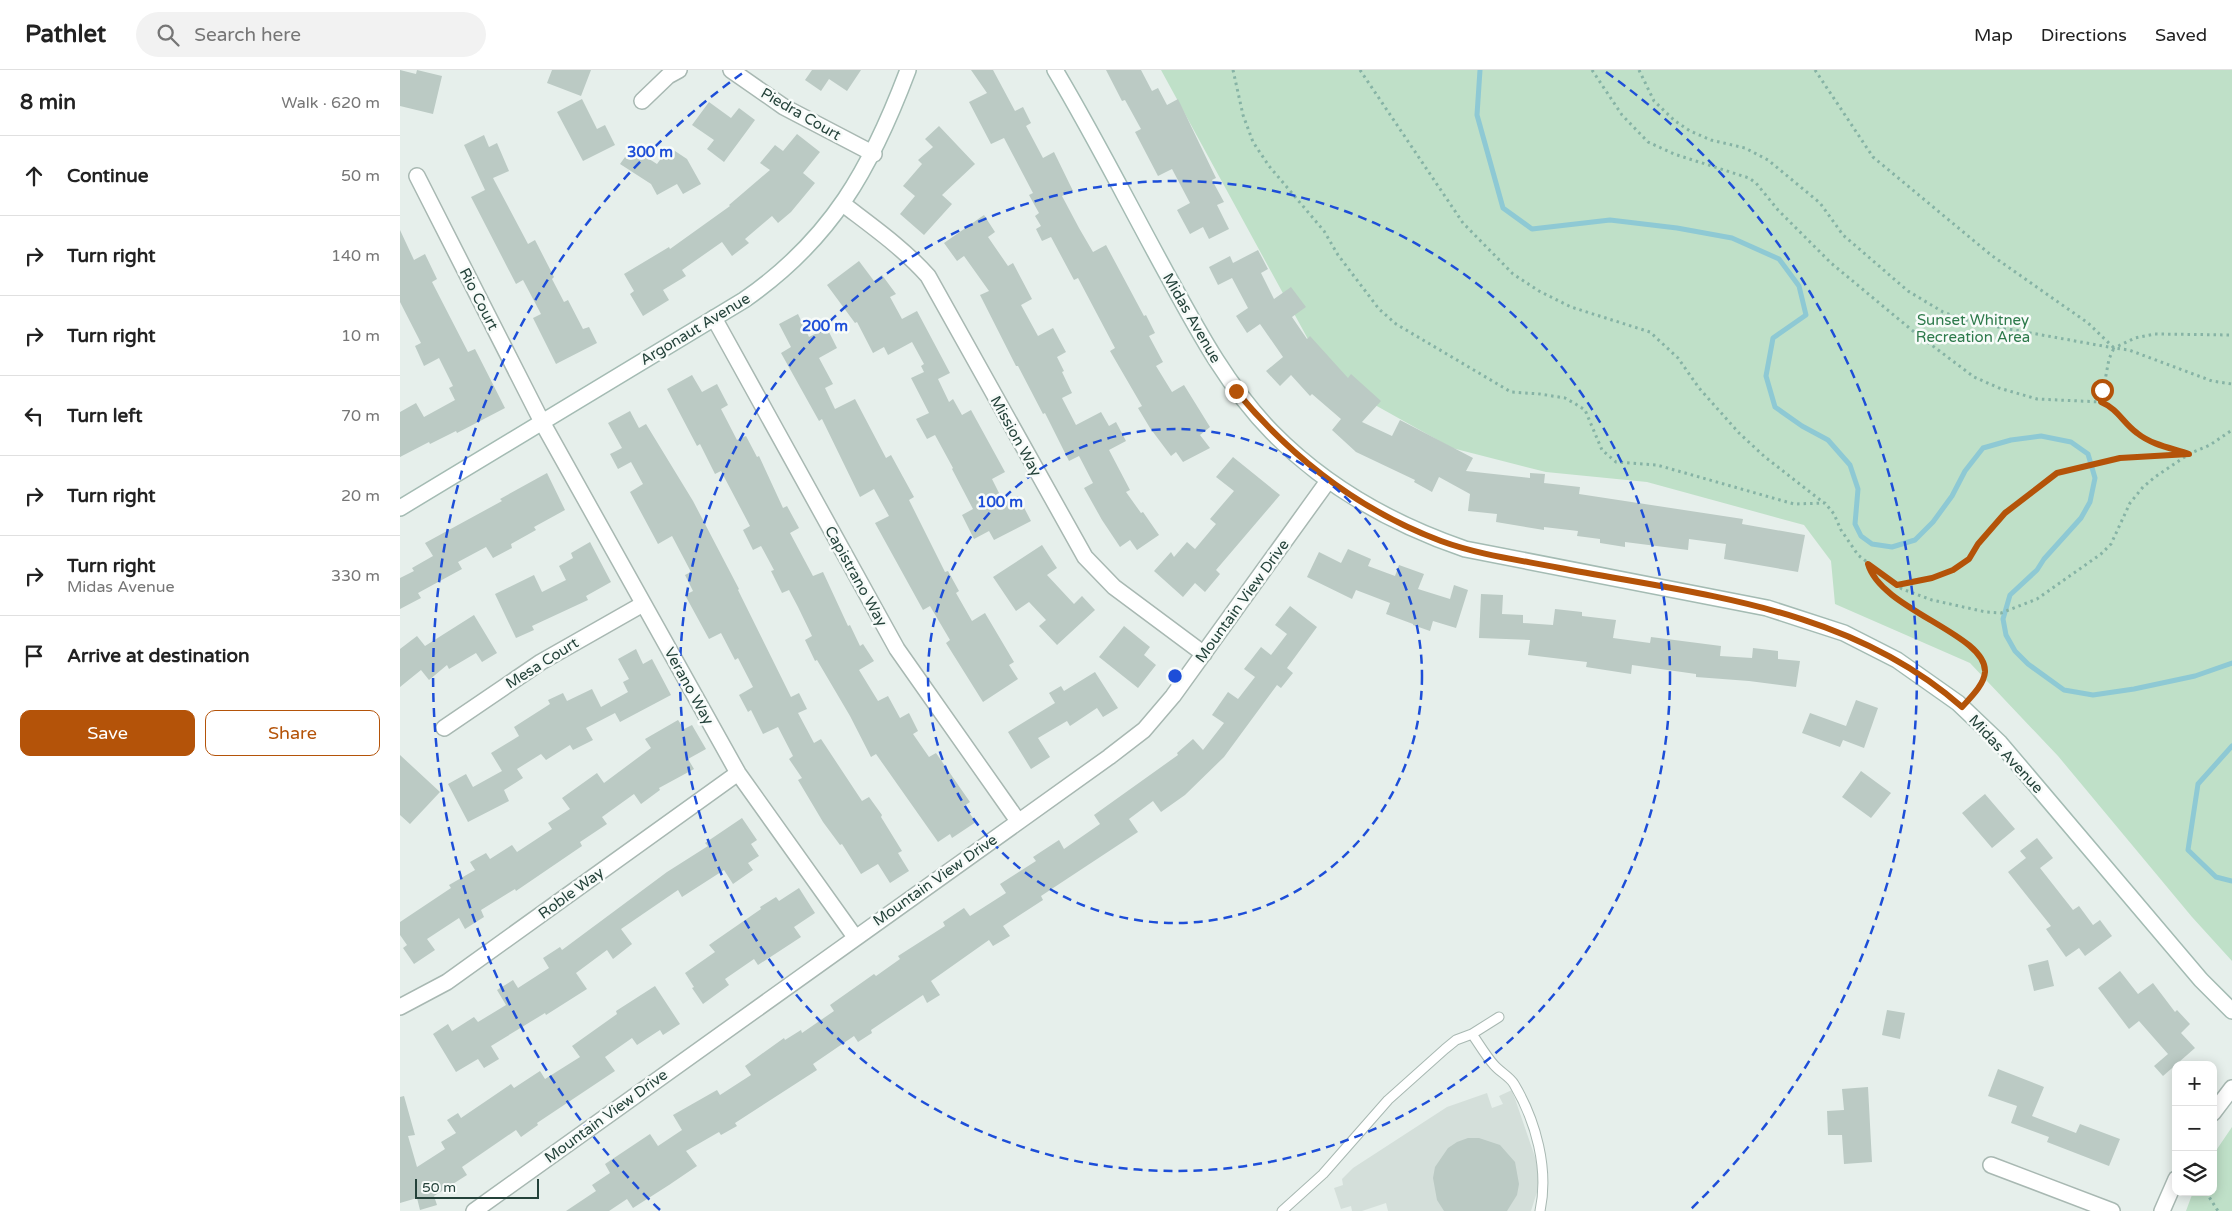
<!DOCTYPE html>
<html lang="en">
<head>
<meta charset="utf-8">
<style>
	body { margin:0; font-family:"Varela Round",sans-serif; background:#f2f2f2; color:#222 }
	.controls { position:absolute; right:15px; bottom:15px; display:grid; overflow:hidden; border-radius:10px; box-shadow:0 2px 12px #0003 }
	.controls button { width:45px; height:45px; display:grid; place-items:center; padding:0; border:0; border-bottom:1px solid #e0e0e0; background:#fff; color:#222; font:25px sans-serif }
	.scale { position:absolute; left:15px; bottom:12px; width:124px; box-sizing:border-box; padding-left:5px; border:2px solid #24423a; border-top:0; font-size:14px; line-height:18px; white-space:nowrap; color:#24423a; -webkit-text-stroke:4px #f7fbf9; paint-order:stroke }
	.stop { position:absolute; width:15px; height:15px; margin:-11px; border:4px solid #b45309; border-radius:50%; background:#fff }
	.stop.end { background:#b45309; border-color:#fff; box-shadow:0 1px 5px #0008 }
	.list { margin:0; padding:0; list-style:none }
	h2 { display:flex; justify-content:space-between; align-items:center; height:65px; margin:0; padding:0 20px; font-size:21px }
	h2 small { font-size:16px; font-weight:400; color:#767676 }
	.list li { display:grid; grid-template-columns:32px 1fr auto; gap:15px; align-items:center; box-sizing:border-box; height:80px; padding:0 20px; border-top:1px solid #e0e0e0 }
	.list b { display:block; font-size:19px; white-space:nowrap }
	.list p { margin:0; font-size:16px; white-space:nowrap; color:#767676 }
	.list em { font-size:16px; font-style:normal; color:#767676 }
	.actions { display:flex; gap:10px; padding:15px 20px }
	.actions a { flex:1; padding:11px 0; border:1px solid #b45309; border-radius:10px; text-align:center; font-size:18px; color:#b45309 }
	.actions .main { background:#b45309; color:#fff }
	.icon { flex:none; width:28px; height:28px; fill:none; stroke:currentColor; stroke-width:2; stroke-linecap:round; stroke-linejoin:round }
	.map { position:relative; flex:none; width:1832px; height:1141px; overflow:hidden }
	header { display:flex; align-items:center; gap:30px; box-sizing:border-box; height:70px; padding:0 25px; background:#fff; border-bottom:1px solid #e0e0e0 }
	header strong { font-size:24px }
	nav { display:flex; gap:28px; margin-inline-start:auto; font-size:18px }
	.search { width:350px; height:45px; background:#f2f2f2; display:flex; align-items:center; gap:12px; box-sizing:border-box; padding:0 18px; border-radius:28px; color:#767676; font-size:19px }
	main { display:flex }
	aside { flex:1; background:#fff }
	.map>svg:first-child { display:block }
	.built { fill:#d4dfda }
	.green { fill:#bfe0c8 }
	.lines { fill:none; stroke-linecap:round; stroke-linejoin:round }
	.stream { stroke:#8ec9d4; stroke-width:5 }
	.building { fill:#bbcac4 }
	.lane-casing { stroke:#a8b8b2; stroke-width:11 }
	.street-casing { stroke:#a8b8b2; stroke-width:18 }
	.secondary-casing { stroke:#a4bbb3; stroke-width:18 }
	.path { stroke:#86b3a5; stroke-width:3; stroke-dasharray:2.5 4; stroke-linecap:butt }
	.lane { stroke:#fff; stroke-width:9 }
	.street { stroke:#fff; stroke-width:15 }
	.secondary { stroke:#fff; stroke-width:15 }
	.route { stroke:#b45309; stroke-width:6 }
	.ring { fill:none; stroke:#1d4ed8; stroke-width:2.5; stroke-dasharray:9 6 }
	.labels { text-anchor:middle; dominant-baseline:central; stroke-width:5; stroke-linejoin:round; paint-order:stroke }
	.street-label { font-size:15px; fill:#24423a; stroke:#f7fbf9 }
	.park-label { font-size:15px; fill:#2d7a4b; stroke:#f7fbf9 }
	.centre { fill:#1d4ed8; stroke:#f7fbf9; stroke-width:2.5 }
	.ring-label { font-size:15px; text-anchor:middle; font-weight:bold; fill:#1d4ed8; stroke:#f7fbf9; stroke-width:5; stroke-linejoin:round; paint-order:stroke }
</style>
</head>
<body>
<header>
<strong>Pathlet</strong>
<div class="search"><svg class="icon" aria-label="search" viewBox="0 0 24 24"><circle cx="10" cy="10" r="6"/><path d="M15 15l6 6"/></svg>Search here</div>
<nav><a>Map</a><a>Directions</a><a>Saved</a></nav>
</header>
<main>
<aside>
<h2>8 min<small>Walk · 620 m</small></h2>
<ul class="list">
<li><svg class="icon" aria-label="ahead" viewBox="0 0 24 24"><path d="M12 20V5M6 11l6-6 6 6"/></svg><div><b>Continue</b></div><em>50 m</em></li>
<li><svg class="icon" aria-label="right" viewBox="0 0 24 24"><path d="M7 20v-9h11M14 6l5 5-5 5"/></svg><div><b>Turn right</b></div><em>140 m</em></li>
<li><svg class="icon" aria-label="right" viewBox="0 0 24 24"><path d="M7 20v-9h11M14 6l5 5-5 5"/></svg><div><b>Turn right</b></div><em>10 m</em></li>
<li><svg class="icon" aria-label="left" viewBox="0 0 24 24"><path d="M17 20v-9H6M10 6l-5 5 5 5"/></svg><div><b>Turn left</b></div><em>70 m</em></li>
<li><svg class="icon" aria-label="right" viewBox="0 0 24 24"><path d="M7 20v-9h11M14 6l5 5-5 5"/></svg><div><b>Turn right</b></div><em>20 m</em></li>
<li><svg class="icon" aria-label="right" viewBox="0 0 24 24"><path d="M7 20v-9h11M14 6l5 5-5 5"/></svg><div><b>Turn right</b><p>Midas Avenue</p></div><em>330 m</em></li>
<li><svg class="icon" aria-label="arrive" viewBox="0 0 24 24"><path d="M6 21V4h12l-3 4 3 4H6"/></svg><div><b>Arrive at destination</b></div></li>
</ul>
<div class="actions"><a class="main">Save</a><a>Share</a></div>
</aside>
<div class="map">
<svg width="1832" height="1141" viewBox="0 0 1832 1141">
	<rect width="100%" height="100%" fill="#e6efeb"/>
	<path class="built" d="M1112,1020l23,67 4,17 -2,18 -6,19h-143l-2,-8 -24,8h-10l-1,-5 -10,3 -7,-21 9,-3 -1,-6 11,-11 94,-61 40,-14 5,15 11,-4 -4,-8z"/>
	<path class="green" d="M761,0h1071v891l-40,-44 -134,-161 -88,-93 -135,-59 -4,-43 -27,-36 -157,-43 -101,-10 -94,-24 -77,-43 -66,-64z
		M1832,1057v84h-46l7,-19h20v-37z"/>
	<g class="lines">
		<path class="stream" d="M1080,0l-3,45 26,93 29,21 78,-9 67,8 55,10 47,21 20,27 7,29 -33,23 -7,38 9,31 27,19 26,14 22,25 8,24 -3,35 6,12 11,8 20,3 23,-7 18,-18 19,-26 13,-25 18,-23 28,-8 30,-4 30,6 17,12 7,24 -5,24 -9,16 -37,41 -7,11 -27,25 -7,24 3,16 9,16 13,13 36,26 29,5 41,-6 61,-13 37,-13
			M1832,676l-34,38 -10,66 28,27 16,4"/>
	</g>
	<path class="building" d="M0,0l16,4 1,-4 25,6 -9,38 -33,-8z
		M152,0h39l-10,26 -34,-13z
		M412,0h49l-14,21 -18,-12 -8,12 -16,-11z
		M571,0h22l22,41 8,-4 8,16 -5,3 17,32 11,-6 19,39 -11,5 17,32 14,24 13,-7 38,71 2,-1 9,18 -6,3 14,26 -7,4 16,26 12,-7 26,42 -10,8 10,13 -27,14 -7,-10 -5,4 -21,-28 -12,-20 4,-2 -32,-55 5,-3 -37,-70 -4,2 -23,-43 -9,4 -6,-12 5,-3 -6,-10 4,-3 -10,-18 4,-2 -29,-55 -13,6 -22,-42 18,-9z
		M706,0h35l11,21 6,-3 9,17 11,-6 38,79 -4,2 12,22 -7,3 12,24 -20,10 -6,-12 -13,7 -13,-24 13,-7 -18,-34 -14,7 -23,-44 6,-3 -16,-29 -3,1z
		M182,29l15,30 8,-4 10,20 -32,16 -26,-49z
		M309,32l22,16 8,-10 16,12 -31,42 -17,-13 7,-9 -22,-15z
		M539,56l36,38 -33,31 10,9 -28,31 -24,-21 15,-18 -12,-10 19,-22 -4,-4 15,-13 -8,-8z
		M397,64l23,18 -17,21 12,10 -24,29 -13,11 -6,-7 -27,23 4,4 -17,13 -10,-14 -40,28 4,6 -23,14 6,10 -26,16 -13,-22 4,-3 -10,-17 45,-27 1,2 60,-43 -1,-1 41,-35 -10,-7 15,-18 8,6z
		M84,65l5,12 8,-4 12,28 -16,7 35,66 7,-4 19,37 -2,2 12,23 4,-2 15,29 6,-2 8,16 -41,21 -23,-46 8,-4 -18,-34 -7,4 -45,-87 14,-7 -21,-45z
		M272,79l15,10 14,25 -18,10 -6,-10 -20,11 -6,-11 -31,-20 10,-14h5l22,14 8,-11z
		M584,145l11,17 -7,5 20,29 5,-3 19,36 -11,6 17,31 15,-8 13,24 -9,5 7,14 -2,1 10,21 -10,5 14,27 25,-13 8,14 7,-4 10,19 -17,9 21,40 -4,2 15,21 2,-1 16,23 -22,15 -7,-10 -10,7 -18,-27 -18,-32 9,-5 -14,-27 -10,5 -24,-48 -2,1 -25,-48h-2l-36,-71 9,-4 -25,-35 -7,5 -13,-18z
		M0,160l14,30 11,-6 12,25 -5,3 36,70 7,-3 30,59 -48,25 -1,-2 -26,13 -1,-2 -29,15v-45l16,-9 8,14 31,-17 -6,-12 4,-2 -14,-28 -15,8 -9,-20 6,-3 -21,-41z
		M858,180l10,19 -7,4 13,26 17,-12 15,20 -14,10 15,22 3,-3 38,42 3,-4 30,27 -19,21 30,14 8,-16 73,38 -7,13 64,7v-5l15,1 -1,9 36,4 -1,7 164,25 -1,5 63,11 -7,37 -74,-13 2,-15 -37,-5 -1,11 -63,-8v5l-25,-4v-4l-23,-3 1,-5 -34,-4v3l-48,-8 1,-8 -29,-3 2,-17 -31,-17 -7,15 -18,-10 1,-2 -59,-28 -24,-22 9,-11 -29,-25 -2,2 -19,-21 -11,11 -14,-15 17,-14 -23,-33 -13,9 -11,-17 12,-8 -16,-30 -14,7 -9,-18 21,-11 3,7z
		M459,191l15,20 8,-6 14,19 -6,3 12,22 15,-8 33,62 -12,6 11,23 4,-3 9,16 9,-5 34,62 -13,7 12,24 14,-7 13,25 -37,19 -5,-9 -15,8 -12,-24 11,-6 -21,-40 1,-1 -18,-33 -8,4 -11,-20 13,-6 -18,-35 13,-6 -3,-6 3,-2 -12,-22 -24,13 -4,-8 -11,6 -16,-31 -2,1 -28,-38z
		M398,244l11,23 18,-9 10,20 -18,10 14,26 -8,4 10,21 20,-10 31,59 5,-3 23,42 -5,3 36,72 3,-1 11,20 -3,2 16,28 13,-8 29,49 -5,3 9,14 -35,23 -37,-59 4,-3 -20,-34 -7,4 -48,-87 14,-7 -15,-27 -14,8 -38,-78 -3,2 -38,-68 10,-6 -12,-23z
		M292,305l10,17 15,-8 11,21 -7,4 16,31 9,-4 11,21 2,-1 24,52 4,-2 12,22 -9,5 23,43 10,-4 25,54 2,-1 10,21 3,-2 11,17 -15,9 19,31 10,-5 12,22 9,-5 9,18 -5,3 16,23 7,-4 34,49 -6,4 12,16 -24,16 -2,-4 -12,8 -62,-88 -5,3 -21,-41 -33,-56 -2,1 -10,-21 7,-4 -14,-29 -9,-17 -7,3 -11,-22 3,-1 -13,-24 -8,4 -10,-20 7,-4 -29,-55 -6,3 -15,-30 -3,2 -30,-57z
		M230,341l9,17 7,-4 47,77 46,88 -1,1 53,107 8,-4 8,16 -9,4 16,30 7,-4 41,62 7,-4 13,18 -1,2 21,34 -4,2 11,18 -19,12 -12,-19 -17,10 -19,-30 -2,1 -17,-23 -25,-42 4,-2 -13,-19 4,-3 -15,-29 -15,7 -12,-24 -3,2 -9,-17 14,-8 -15,-29 -3,2 -14,-27 -12,6 -24,-44 8,-4 -8,-16 6,-3 -19,-36 -14,8 -28,-52 13,-8 -12,-22 -13,7 -8,-15 12,-6 -14,-25z
		M833,387l47,38 -64,75 4,4 -15,18 -10,-9 -12,14 -29,-26 17,-19 3,5 13,-15 8,7 21,-25 -6,-5 24,-28 -18,-14z
		M147,403l18,37 -31,17 2,3 -25,14 1,4 -19,10 -7,-11 -28,15 4,7 -44,24 3,5 -21,11v-31l14,-7 -2,-3 21,-12 -8,-13 77,-42 -2,-2z
		M190,472l21,40 -25,14 2,4 -56,26 2,4 -18,8 -21,-44 39,-19 8,17 24,-12 -7,-14 14,-8 -2,-5z
		M642,475l15,23 -10,7 27,29 8,-8 13,14 -38,35 -18,-19 7,-6 -17,-18 -13,9 -23,-34z
		M948,479l23,10 -3,7 27,10 4,-11 25,9 -6,15 32,10 4,-14 14,5 -12,38 -23,-7 -3,10 -17,-6v-1l-27,-10 4,-11 -34,-13 -4,9 -45,-22 12,-25 22,11z
		M1081,524l22,1 -1,19 21,1v8l30,2 2,-16 27,3v4l34,4 -3,18 37,5 1,-6 70,9 -1,10 32,2 1,-10 25,3v8l22,2 -4,26 -47,-6 -53,-4v-3l-64,-9 -1,9 -45,-7 1,-5 -59,-7 2,-15 -51,-2z
		M890,536l27,21 -30,41 6,5 -12,15 -4,-3 -53,72 -39,38 -24,17 -8,-11 -24,18 9,13 -97,64 2,4 -40,26 7,10 -17,10 -4,-6 -58,41 9,14 -13,8 -4,-8 -52,35 1,3 -14,9 -4,-6 -41,28 4,6 -82,53 2,3 -16,9 -2,-3 -33,19 11,15 -28,19 -36,23 -6,-9 -18,12h-43l30,-20 -4,-6 18,-12 -5,-9 45,-30 8,12 24,-16 -9,-15 44,-25 3,5 31,-20 -6,-9 39,-28 1,2 16,-10 1,3 32,-22 -4,-6 44,-31 2,2 24,-17 -2,-3 47,-30 -2,-4 21,-14 6,8 36,-23 -6,-9 36,-23 -3,-4 26,-17 5,9 36,-25 -6,-9 84,-60 -1,-2 16,-14 10,11 21,-27 -12,-8 16,-23 10,7 17,-22 -11,-8 17,-22 10,8 16,-21 -12,-9z
		M74,545l23,38 -15,9 -6,-9 -27,16 -2,-4 -18,15 -8,-10 -21,17v-38l17,-13 8,10z
		M724,556l26,21 -6,8 12,10 -18,23 -39,-31z
		M236,579l7,15 9,-5 19,36 -51,27 -5,-9 -29,15 7,12 -20,10 -3,-5 -24,15 -5,-6 -24,15 6,9 -19,12 5,11 -41,21 -20,-38 18,-10 7,13 29,-16 -11,-18 28,-17 -5,-9 36,-23 -2,-4 15,-7 4,8 25,-12 9,18 27,-15 -5,-10 6,-3 -11,-20z
		M695,602l23,36 -15,9 -6,-9 -27,18 -3,-5 -29,17 12,19 -19,12 -23,-37 47,-29 -6,-10 12,-7 3,5z
		M1456,630l22,8 -14,40 -21,-8 -3,7 -38,-14 8,-20 36,13z
		M278,650l6,9 8,-4 14,24 -18,10 6,10 -35,19 1,2 -19,14 -7,-10 -32,23 5,7 -27,18 2,4 -66,45 -1,-2 -34,21 3,7 -19,12 -6,-11 -32,21 8,11 -21,14 -11,-16 4,-3 -7,-10v-13l51,-34 -2,-3 26,-15 -5,-8 16,-9 4,6 22,-14 5,7 35,-23 -4,-6 22,-14 -8,-11 35,-25 7,10 47,-35 -6,-9z
		M0,685l40,37 -30,32 -10,-9z
		M1461,701l30,22 -20,25 -29,-21z
		M1585,724l30,35 -23,19 -30,-35z
		M342,748l15,22 -6,4 8,12 -11,7 5,7 -20,14 -9,-14 -42,27 -4,-7 -57,39 11,15 -19,15 -6,-9 -31,23 11,16 -41,26 -1,-2 -54,33 8,13 -15,9 -6,-9 -22,13 -23,-38 15,-10 4,7 22,-14 4,5 28,-17 -9,-15 16,-10 5,8 31,-20 -6,-10 17,-11 2,3 105,-78 41,-26 -3,-3z
		M1637,768l16,20 -13,10 33,42 6,-4 14,19 7,-5 12,16 -27,20 -6,-8 -13,9 -20,-28 5,-3 -43,-54 18,-14 -6,-7z
		M399,818l16,25 -21,14 7,10 -43,28 -4,-6 -29,20 4,6 -26,19 -11,-16 2,-1 -9,-14 30,-21 -6,-7 52,-36 -1,-2 16,-10 3,4z
		M1648,890l6,26 -20,5 -6,-26z
		M1720,901l18,23 15,-11 22,29 2,-2 13,14 -9,9 14,15 -32,28 -9,-10 14,-12 -29,-33 -10,8 -31,-41z
		M255,916l25,38 -17,11 -3,-5 -23,15 -5,-7 -27,19 10,14 -78,52 1,2 -17,12 -5,-7 -54,37 5,8 -33,21 3,9 -17,5 -3,-12 -17,5v-106l4,-1 11,39 -7,1 9,31 28,-18 -4,-7 15,-9 -9,-13 11,-7 3,5 50,-34 3,4 26,-17 5,8 35,-22 -8,-11 45,-32 -1,-3z
		M1487,940l18,3 -5,26 -18,-4z
		M1598,999l46,18 -12,29 44,17 4,-9 40,15 -11,27 -62,-24 2,-5 -38,-14 6,-17 -29,-10z
		M1468,1017l4,75 -28,2 -2,-29h-14l-1,-24 17,-1 -2,-21z
		M1068,1068h11l21,7 15,17 4,22 -2,11 -10,16h-63l-7,-11 -4,-22 2,-11 13,-19 9,-6z"/>
	<g class="lines">
		<defs>
			<path id="lane" d="M1072,964c7,10 14,22 22,31 6,7 16,12 20,19 22,37 35,85 26,127
				M882,1141l41,-37 65,-74 57,-51 11,-9 16,-6 27,-17"/>
			<path id="street" d="M331,0l53,37 90,47
				M242,31l26,-25 11,-6
				M17,106l125,246 196,351 117,164
				M443,134c30,23 60,44 85,72l157,281 29,30 90,67
				M314,248l183,331 121,172
				M44,658l97,-66 102,-58
				M0,937l47,-25 291,-209
				M1813,1043l19,-25
				M1591,1095l121,46
				M74,1141l635,-454 35,-27 29,-34 155,-215
				M1762,1141l14,-32"/>
			<path id="secondary" d="M655,0c40,67 75,137 113,206 30,55 60,111 104,156 54,55 120,92 193,117l302,59 77,25 53,27 61,43 42,40 201,237 31,31
				M0,438l344,-208c88,-61 127,-132 164,-230"/>
		</defs>
		<use href="#lane" class="lane-casing"/>
		<use href="#street" class="street-casing"/>
		<use href="#secondary" class="secondary-casing"/>
		<path class="path" d="M833,0l10,45 10,27 16,24 55,65 14,24 41,54 17,15 115,68 29,2 25,4 9,5 11,7 17,40 14,12 41,3 137,39 31,-1 9,11 7,16 17,25 44,34 30,11 54,12 15,1 36,-14 64,-45 10,-10 19,-41 13,-16 12,-10 34,-23 21,-9 22,-15
			M960,0l103,153 50,51 26,17 32,16 79,25 28,26 21,30 40,45 26,24 59,46
			M1192,0l30,45 26,27 26,12 75,24 7,5 22,27 53,53 82,68 61,46 25,11 38,11 64,3c18,8 21,20 35,31 15,12 34,15 52,21
			M1239,0l15,31 21,20 15,10 21,9 34,8 23,12 52,43 23,32 65,56 35,21 27,10 144,26 21,-10 20,-4 77,1
			M1415,0l58,87 118,98 97,68 26,25 15,2 83,31 20,3
			M1701,332l8,-43 5,-11
			M1469,495c12,46 117,68 116,107 0,9 -8,17 -13,23
			M1497,515l35,-7 21,-8 16,-11 9,-15 27,-31 52,-40 63,-15 66,-4
			M1806,1122l12,19"/>
		<use href="#lane" class="lane"/>
		<use href="#street" class="street"/>
		<use href="#secondary" class="secondary"/>
	</g>
	<g class="lines">
		<path class="route" d="M836,321c56,67 122,119 205,150 38,14 79,19 119,27 141,27 289,39 402,139 8,-9 22,-22 23,-35 2,-38 -104,-62 -117,-108l29,21 35,-7 21,-8 16,-11 9,-15 27,-31 52,-40 63,-15 69,-4c-18,-6 -37,-9 -52,-21 -14,-10 -19,-24 -36,-31l1,-12"/>
	</g>
	<g class="ring">
		<circle cx="775" cy="606" r="247"/>
		<circle cx="775" cy="606" r="495"/>
		<path d="M260 1140A742 742 0 0 1 344 2M1206 2A742 742 0 0 1 1290 1140"/>
	</g>
	<g class="labels">
		<g class="street-label">
			<text transform="translate(401 44) rotate(30)">Piedra Court</text>
			<text transform="translate(79 229) rotate(63)">Rio Court</text>
			<text transform="translate(792 248) rotate(60)">Midas Avenue</text>
			<text transform="translate(295 259) rotate(-31)">Argonaut Avenue</text>
			<text transform="translate(616 366) rotate(61)">Mission Way</text>
			<text transform="translate(456 506) rotate(61)">Capistrano Way</text>
			<text transform="translate(842 531) rotate(-54)">Mountain View Drive</text>
			<text transform="translate(142 593) rotate(-32)">Mesa Court</text>
			<text transform="translate(289 616) rotate(61)">Verano Way</text>
			<text transform="translate(1606 684) rotate(47)">Midas Avenue</text>
			<text transform="translate(535 810) rotate(-35)">Mountain View Drive</text>
			<text transform="translate(171 823) rotate(-36)">Roble Way</text>
			<text transform="translate(206 1046) rotate(-36)">Mountain View Drive</text>
		</g>
		<g class="park-label">
			<text x="1573" y="250">Sunset Whitney<tspan x="1573" dy="17">Recreation Area</tspan></text>
		</g>
	</g>
	<circle cx="775" cy="606" r="8" class="centre"/>
	<g class="ring-label">
		<text x="250" y="87">300 m</text>
		<text x="425" y="261">200 m</text>
		<text x="600" y="437">100 m</text>
	</g>
</svg>
<div class="controls">
<button>+</button>
<button>−</button>
<button><svg class="icon" aria-label="layers" viewBox="0 0 24 24"><path d="M12 4l9 5-9 5-9-5zM3 14l9 5 9-5"/></svg></button>
</div>
<div class="scale">50 m</div>
<div class="stop" style="left:1702px;top:320px"></div>
<div class="stop end" style="left:836px;top:321px"></div>
</div>
</main>
</body>
</html>
